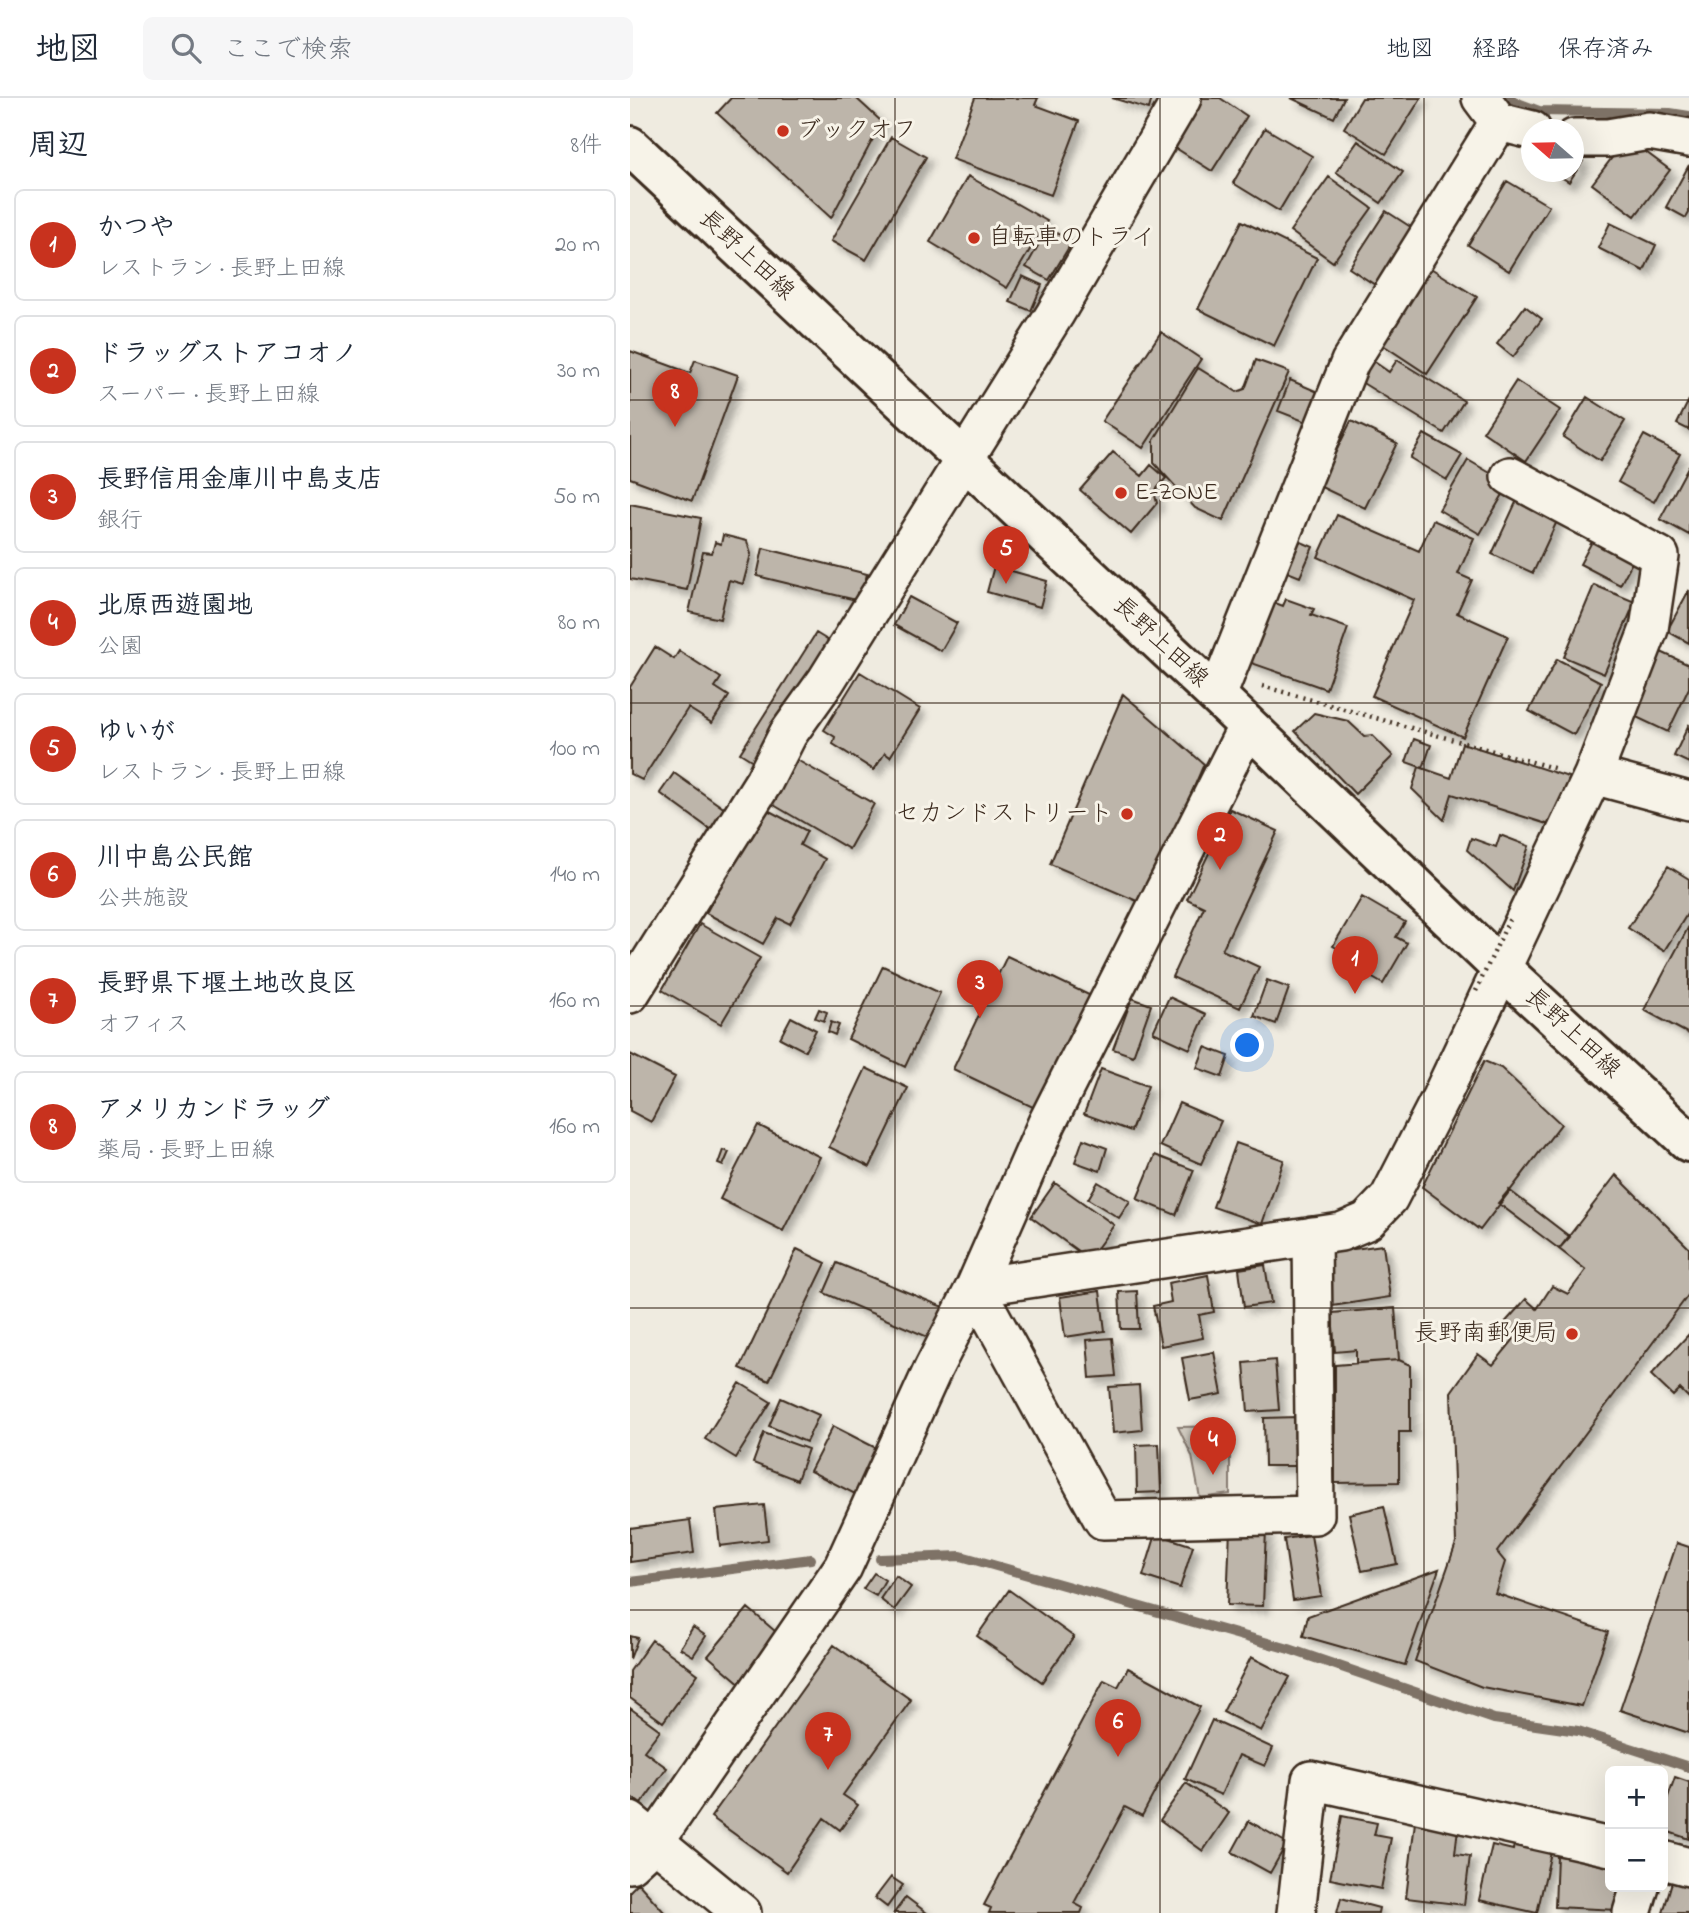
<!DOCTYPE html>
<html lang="ja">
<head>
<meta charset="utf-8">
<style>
	body { margin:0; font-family:"Indie Flower","Klee One",sans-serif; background:#f6f6f7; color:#1f2937 }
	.controls { position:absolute; right:21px; bottom:21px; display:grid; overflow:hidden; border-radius:10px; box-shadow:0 7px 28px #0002 }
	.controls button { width:63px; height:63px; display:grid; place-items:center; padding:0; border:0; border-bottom:2px solid #e0e1e3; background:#fff; color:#1f2937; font:35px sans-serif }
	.compass { position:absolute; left:891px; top:21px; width:63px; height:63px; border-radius:50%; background:#fff; box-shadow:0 7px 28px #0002; rotate:290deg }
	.you { position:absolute; left:618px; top:948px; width:24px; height:24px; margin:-18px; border:5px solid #fff; border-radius:50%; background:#1a73e8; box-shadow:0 0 0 10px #1a73e833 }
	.badge { display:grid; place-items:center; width:46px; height:46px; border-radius:50%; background:#c8321e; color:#fff; font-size:23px; font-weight:700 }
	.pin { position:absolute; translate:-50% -58px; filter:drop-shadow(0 2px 4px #0008) }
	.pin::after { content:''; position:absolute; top:37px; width:24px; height:21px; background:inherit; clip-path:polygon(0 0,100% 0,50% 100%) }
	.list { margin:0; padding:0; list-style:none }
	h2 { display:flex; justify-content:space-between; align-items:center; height:91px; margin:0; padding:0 28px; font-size:30px }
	h2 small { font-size:23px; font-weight:400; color:#747a83 }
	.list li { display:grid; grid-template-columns:46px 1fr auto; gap:21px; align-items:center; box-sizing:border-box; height:112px; margin:0 14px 14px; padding:0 14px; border:2px solid #e0e1e3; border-radius:10px }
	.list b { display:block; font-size:26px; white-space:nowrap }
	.list p { margin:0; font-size:23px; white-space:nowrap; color:#747a83 }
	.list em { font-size:23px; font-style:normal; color:#747a83 }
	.icon { flex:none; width:38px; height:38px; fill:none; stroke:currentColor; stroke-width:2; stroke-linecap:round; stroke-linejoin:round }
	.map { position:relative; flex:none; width:1059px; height:1815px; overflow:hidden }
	header { display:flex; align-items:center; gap:42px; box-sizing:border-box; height:98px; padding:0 35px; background:#fff; border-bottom:2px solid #e0e1e3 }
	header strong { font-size:33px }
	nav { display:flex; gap:38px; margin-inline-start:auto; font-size:24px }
	.search { width:490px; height:63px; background:#f6f6f7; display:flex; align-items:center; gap:18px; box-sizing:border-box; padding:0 24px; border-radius:10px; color:#747a83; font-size:26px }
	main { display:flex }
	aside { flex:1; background:#fff }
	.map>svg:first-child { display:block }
	.green { fill:#d1cbc0; stroke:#867a6f; stroke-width:2 }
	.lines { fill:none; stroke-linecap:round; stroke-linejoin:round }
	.stream { stroke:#7e7266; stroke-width:10 }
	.building { fill:#bdb5aa; stroke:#3b2a1e; stroke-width:2; filter:url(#shadow) }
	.minor-casing { stroke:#3b2a1e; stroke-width:42 }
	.primary-casing { stroke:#3b2a1e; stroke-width:44 }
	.path { stroke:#3b2a1e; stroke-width:4.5; stroke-dasharray:2 5; stroke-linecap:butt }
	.minor { stroke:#f7f3e8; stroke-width:37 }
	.primary { stroke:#f7f3e8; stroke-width:38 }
	.path-bridge { stroke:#3b2a1e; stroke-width:4.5; stroke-dasharray:2 5; stroke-linecap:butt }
	.grid { fill:none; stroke:#3b2a1e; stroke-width:2; stroke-opacity:0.55 }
	.poi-dot { fill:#c8321e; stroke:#f7f3e8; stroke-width:2.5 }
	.labels { text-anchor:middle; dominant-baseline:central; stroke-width:6; stroke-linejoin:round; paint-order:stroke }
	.poi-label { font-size:24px; fill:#3b2a1e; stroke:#f7f3e8; text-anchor:start }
	.street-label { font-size:24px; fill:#3b2a1e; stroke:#f7f3e8 }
</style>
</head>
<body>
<header>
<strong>地図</strong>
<div class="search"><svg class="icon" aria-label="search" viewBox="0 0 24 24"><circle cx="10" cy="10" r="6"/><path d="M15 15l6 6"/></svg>ここで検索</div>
<nav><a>地図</a><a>経路</a><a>保存済み</a></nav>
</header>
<main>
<aside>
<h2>周辺<small>8件</small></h2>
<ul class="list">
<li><span class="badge">1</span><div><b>かつや</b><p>レストラン · 長野上田線</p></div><em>20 m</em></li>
<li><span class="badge">2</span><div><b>ドラッグストアコオノ</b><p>スーパー · 長野上田線</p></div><em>30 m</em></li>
<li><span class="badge">3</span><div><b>長野信用金庫川中島支店</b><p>銀行</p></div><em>50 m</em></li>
<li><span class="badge">4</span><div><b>北原西遊園地</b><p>公園</p></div><em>80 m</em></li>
<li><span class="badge">5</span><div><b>ゆいが</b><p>レストラン · 長野上田線</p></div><em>100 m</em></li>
<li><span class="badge">6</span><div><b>川中島公民館</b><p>公共施設</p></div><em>140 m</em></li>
<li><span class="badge">7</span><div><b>長野県下堰土地改良区</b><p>オフィス</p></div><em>160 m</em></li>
<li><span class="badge">8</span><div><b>アメリカンドラッグ</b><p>薬局 · 長野上田線</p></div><em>160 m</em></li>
</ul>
</aside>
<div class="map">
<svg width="1059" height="1815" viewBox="0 0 1059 1815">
	<defs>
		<filter id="shadow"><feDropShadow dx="6" dy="6" stdDeviation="3.5" flood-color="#0004"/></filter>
	</defs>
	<rect width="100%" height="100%" fill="#efebe0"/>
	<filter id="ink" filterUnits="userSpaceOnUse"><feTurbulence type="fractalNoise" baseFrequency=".0143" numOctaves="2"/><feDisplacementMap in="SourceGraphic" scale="14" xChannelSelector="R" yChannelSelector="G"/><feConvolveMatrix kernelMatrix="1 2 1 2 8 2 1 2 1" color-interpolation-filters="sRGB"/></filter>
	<g filter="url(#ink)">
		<path class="green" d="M600,1328v68l-30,4 -8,-42 -14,-29z"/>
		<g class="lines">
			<path class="stream" d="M880,0l5,4 24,9 131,2 19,3
				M250,1461l81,-3 328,93 205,70 84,12 111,36
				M0,1484l181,-23"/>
		</g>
		<path class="building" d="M101,0h125l26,24 -51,96 -114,-105z
			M345,0h63l-3,7 44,16 -28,74 -99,-36z
			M482,0h40l-3,11z
			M571,0h19l27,18 -35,55 -41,-26z
			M661,0h53l-10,20z
			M732,0h59l-35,56 -42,-26z
			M635,30l47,28 -33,55 -46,-28z
			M261,39l35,20 -60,103 -35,-19z
			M997,40l43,32 -35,46 -43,-32z
			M728,43l45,31 -22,31 -45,-31z
			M944,57l9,6 -14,21 -16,-10h21z
			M1059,67v48l-3,5 -20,-11z
			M338,78l79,45 -40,67 -77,-46z
			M699,79l43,31 -39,54 -43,-31z
			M877,83l42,25 -40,65 -41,-26z
			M756,113l34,22 -37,57 -34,-22z
			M612,123l75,37 -43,88 -76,-37z
			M980,125l46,22 -12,26 -46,-23z
			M418,130l24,14 -23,38 -23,-13z
			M799,169l48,30 -50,77 -47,-31z
			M392,178l20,9 -11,26 -21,-9z
			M895,208l17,13 -29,38 -16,-13z
			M531,234l40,27 -58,89 -41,-27z
			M0,253l60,22 5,-13 43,15 -46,126 -62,-23z
			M626,262l33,12 -66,149 -28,-13 -41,-45v-23l44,-72 39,24 8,-3z
			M767,262l67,41 -20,32 -83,-51 12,-21 16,11z
			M660,282l35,15 -11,30 -36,-14z
			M886,283l44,29 -34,51 -43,-29z
			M957,299l38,24 -25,40 -37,-24z
			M1059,302v30l-12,-6z
			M721,323l46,22 -32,65 -46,-22z
			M794,336l38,21 -15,25 -37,-22z
			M1014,337l36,19 -26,48 -36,-20z
			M483,354l29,24 9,-11 15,13 -12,14 3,11 -26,31 -51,-44z
			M838,362l41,24 -29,50 -41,-24z
			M1059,367v70l-29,-16z
			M887,402l41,19 -25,54 -41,-19z
			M0,406l71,14 -14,72 -57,-11z
			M707,417l82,36 14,-31 41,18 -16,36 14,6 -15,33 51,23 -45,101 -91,-41 42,-96 -96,-43z
			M967,434l40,21 -17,32 -40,-21z
			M93,437l24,6 4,13 -8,30 -14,-4 -9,39 -31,-7 14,-60 9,1 3,-11 6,2z
			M669,443l14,6 -13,30 -15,-6z
			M133,450l104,26 -5,21 -5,-2 -1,7 -99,-24z
			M364,468l53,15 -7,26 -53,-15z
			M964,487l41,17 -31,72 -40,-17z
			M1059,492v53l-22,-12z
			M279,499l48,26 -16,28 -47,-26z
			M635,501l18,7 3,-7 28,10 -3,6 37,13 -22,61 -83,-29z
			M186,535l21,13 -76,120 -21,-13z
			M25,549l19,12 5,-8 42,27 -6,9 14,9 -17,27 -24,-15 -46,72 -12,-6v-87z
			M1031,554l28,13v23l-21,44 -36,-17z
			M927,561l44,23 -27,53 -45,-24z
			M230,574l60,37 -30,48 -5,-4 -11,17 -41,-26 2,-7 -11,-7z
			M493,596l81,70 -60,140 -94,-40z
			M684,615l34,8 16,15 8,-1 21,21 -38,38 -60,-63z
			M1059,626v39l-15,-7z
			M784,641l17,6 -8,23 -17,-6z
			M832,645l119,38 -28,45 -101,-32 -8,26 -32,-31 7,-22 32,11z
			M167,662l77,44 -25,45 -77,-45z
			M44,675l55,39 -15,20 -54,-39z
			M132,709l45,24 -7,14 25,14 -35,65 -12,-6 -15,26 -57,-31z
			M600,711l48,22 -56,119 37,17 -19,41 -68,-31 32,-70 -17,-8z
			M870,737l29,11 -16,45 -46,-41 4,-12 25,9z
			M1038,768l21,13v32l-25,40 -36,-23z
			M732,799l43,25 -9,15 11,6 -24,41 -47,-27 4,-7 -7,-4z
			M70,826l60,34 -39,66 -59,-34z
			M1059,828v108l-45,-24z
			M377,858l84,40 -54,113 -84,-40z
			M253,868l57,27 -35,74 -57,-28z
			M637,882l22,8 -13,36 -22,-8z
			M539,899l37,17 -16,35 -37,-17z
			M502,900l19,7 -18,51 -20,-7z
			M189,911l8,3 -3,9 -9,-3z
			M161,919l25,13 -11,21 -25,-13z
			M201,924l8,3 -4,10 -7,-3z
			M575,949l24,9 -7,21 -25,-9z
			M0,956l45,23 -24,45 -21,-11z
			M854,963l17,7 60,56 -81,106 -58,-43z
			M236,970l42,20 -38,79 -41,-20z
			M471,971l47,17 -17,45 -47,-17z
			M549,1005l42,18 -20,43 -41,-18z
			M128,1027l62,32 -37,74 -63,-32z
			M453,1041l24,9 -7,23 -25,-9z
			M606,1045l48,17 -22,64 -49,-17z
			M93,1052l6,2 -6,14 -5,-2z
			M525,1057l39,15 -18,45 -39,-16z
			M986,1077l73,73v46l-192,258 8,10 -10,31 113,39 -26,74 -100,-19 -67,-26 41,-118 -5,-151 27,-38 15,11 21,-26 -13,-12 25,-28 11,10 15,-23 16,8 18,-24 -27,-21z
			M468,1084l32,19 -11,17 -31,-19z
			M425,1085l59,42 -25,34 -58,-42z
			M879,1092l61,47 -11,12 -61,-46z
			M753,1147l7,52 -58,9 -7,-53z
			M167,1151l29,14 -57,118 -29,-13z
			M207,1165l106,44 -13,31 -106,-45z
			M635,1167l6,38 -27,4 -5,-38z
			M578,1177l6,37 -15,3 4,23 -42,8 -8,-40 18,-4 -3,-19z
			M470,1193l5,40 -40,6 -5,-40z
			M507,1193l2,38h-18l-2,-37z
			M765,1210l4,52 -43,3v-13l-21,2 -3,-39z
			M1059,1236v64l-9,-9 -7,7 -22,-21z
			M482,1240l4,38 -26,2 -3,-38z
			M584,1254l8,42 -32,6 -8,-42z
			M645,1262l4,50 -31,2 -4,-49z
			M769,1262l11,5v67h-11v50l-64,1v-118z
			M110,1285l31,19 -35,56 -31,-19z
			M509,1287l3,45 -29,3 -4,-46z
			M151,1300l38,17 -13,27 -37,-16z
			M666,1319v49h-31l-1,-48z
			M203,1328l45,23 -23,45 -45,-23z
			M134,1335l44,16 -11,31 -44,-17z
			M529,1346l2,48 -24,1 -1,-48z
			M134,1407l4,35 -48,6 -4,-36z
			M754,1408l13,58 -35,7 -13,-57z
			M60,1422l4,33 -64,9v-34z
			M600,1430l36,1 -3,77 -36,-1z
			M526,1436l37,12 -13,42 -37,-12z
			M681,1437l10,61 -28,4 -9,-61z
			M1047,1445l12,4v186l-69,-23z
			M809,1471l-34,96 -102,-29 5,-20z
			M244,1475l11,7 -9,16 -13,-7z
			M266,1478l15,11 -17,23 -14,-11z
			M379,1492l65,47 -32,45 -65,-46z
			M118,1510l34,29 -40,48 -34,-29z
			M63,1529l13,9 -13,20 -13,-8z
			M0,1538l8,2 -8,21z
			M22,1542l46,34 -35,48 -33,-24v-27z
			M204,1547l77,55 -68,95 15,10 -18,25 -16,-12 -37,54 -76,-55z
			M621,1559l39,20 -29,54 -38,-19z
			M498,1570l72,39 -58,109 -17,-9 -51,96 9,5 -2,5h-92l2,-5 -7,-3 120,-225 14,7z
			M0,1610l30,22 -16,21 23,17 -26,36 -11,-8z
			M582,1622l61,28 -8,18 -26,-11 -18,40 -36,-16z
			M1045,1679l14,5v57l-26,-9v-19z
			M556,1685l43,30 -26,38 -43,-31z
			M712,1718l35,7 -3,12 17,3 -10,51 -51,-10z
			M619,1723l38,22 -17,30 -38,-21z
			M785,1724l43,6 -3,26 15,2 -6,49 -58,-7z
			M885,1742l37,8 -15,65 -58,-13 13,-55 21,5z
			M927,1757l53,3v29h9l-1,23 -63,-3z
			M1045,1773l14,4v38h-26z
			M261,1779l12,8 -16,22 -12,-9z
			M8,1785l27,30h-35v-22z
			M276,1799l21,16h-33z
			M711,1800l38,10 -1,5h-41z"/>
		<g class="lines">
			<defs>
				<path id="minor" d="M851,0l18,24 33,8
					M944,40h34l41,-7 40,7
					M880,378l150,80 -11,73 -56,146
					M587,598l133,-334 149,-240
					M0,896l134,-213 24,-47 38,-53 229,-367 127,-216
					M682,1138l3,279 -212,5 -128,-233 366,-55 26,-11 22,-23 52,-101 152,-322 96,26
					M0,1723l112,92
					M1033,1762l26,7
					M0,1766l25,-23 188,-274 90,-198 42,-82 72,-164 200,-396
					M666,1815l15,-133 299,67
					M1002,1815l8,-26"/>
				<path id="primary" d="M0,48l587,550 284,272 188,174"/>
			</defs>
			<use href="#minor" class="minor-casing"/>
			<use href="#primary" class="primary-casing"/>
			<path class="path" d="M632,588l295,83"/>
			<use href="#minor" class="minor"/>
			<use href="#primary" class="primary"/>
			<path class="path-bridge" d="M846,893l34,-73"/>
		</g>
	</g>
	<path class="grid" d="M265,0v1815M530,0v1815M794,0v1815M0,302h1059M0,605h1059M0,908h1059M0,1210h1059M0,1512h1059"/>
	<g class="poi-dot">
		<circle cx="153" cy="33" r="7"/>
		<circle cx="344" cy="140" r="7"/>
		<circle cx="491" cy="395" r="7"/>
		<circle cx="497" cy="716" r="7"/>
		<circle cx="942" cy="1236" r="7"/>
	</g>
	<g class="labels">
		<g class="poi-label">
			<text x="167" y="33">ブックオフ</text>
			<text x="358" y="140">自転車のトライ</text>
			<text x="505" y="395">E-ZONE</text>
			<text x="483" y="716" text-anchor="end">セカンドストリート</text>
			<text x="928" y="1236" text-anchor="end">長野南郵便局</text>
		</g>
		<g class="street-label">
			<text transform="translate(116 158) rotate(43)">長野上田線</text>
			<text transform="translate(530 545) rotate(43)">長野上田線</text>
			<text transform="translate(942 936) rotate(43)">長野上田線</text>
		</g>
	</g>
</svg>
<div class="controls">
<button>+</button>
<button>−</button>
</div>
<svg class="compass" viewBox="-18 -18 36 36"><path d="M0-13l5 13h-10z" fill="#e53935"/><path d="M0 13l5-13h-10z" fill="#747a83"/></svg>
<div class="you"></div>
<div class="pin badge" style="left:725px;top:896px">1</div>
<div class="pin badge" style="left:590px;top:772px">2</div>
<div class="pin badge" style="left:350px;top:920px">3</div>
<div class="pin badge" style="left:583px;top:1377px">4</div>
<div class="pin badge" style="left:376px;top:486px">5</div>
<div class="pin badge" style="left:488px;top:1659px">6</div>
<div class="pin badge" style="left:198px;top:1672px">7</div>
<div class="pin badge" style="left:45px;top:329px">8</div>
</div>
</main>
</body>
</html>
